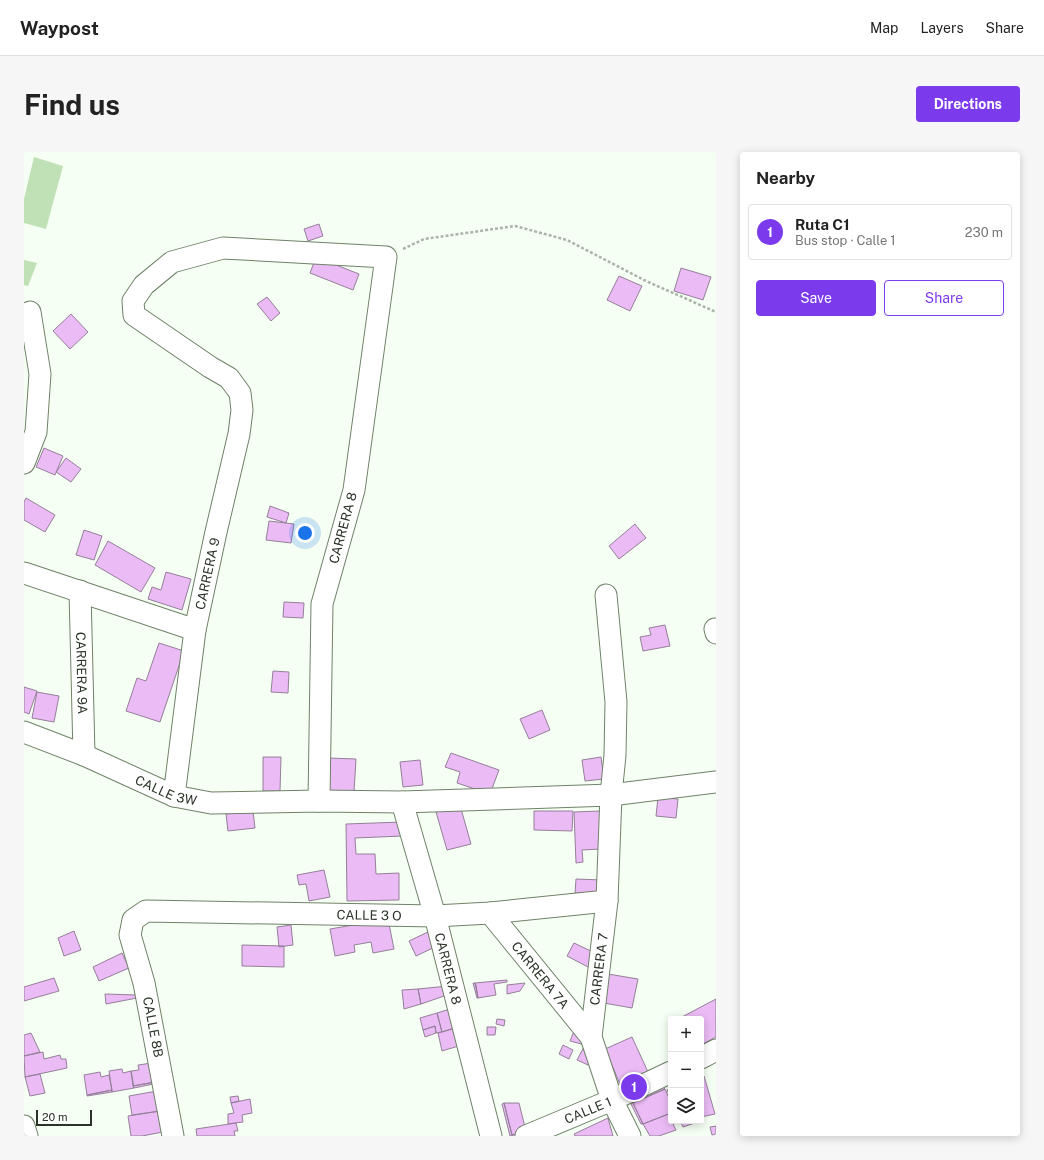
<!DOCTYPE html>
<html lang="en">
<head>
<meta charset="utf-8">
<style>
	body { margin:0; font-family:"Public Sans",sans-serif; background:#f6f6f6; color:#222 }
	.controls { position:absolute; right:12px; bottom:12px; display:grid; overflow:hidden; border-radius:4px; box-shadow:0 2px 10px #0003 }
	.controls button { width:36px; height:36px; display:grid; place-items:center; padding:0; border:0; border-bottom:1px solid #e0e0e0; background:#fff; color:#222; font:20px sans-serif }
	.scale { position:absolute; left:12px; bottom:10px; width:56px; box-sizing:border-box; padding-left:4px; border:2px solid #2a3328; border-top:0; font-size:11px; line-height:14px; white-space:nowrap; color:#2a3328; -webkit-text-stroke:3px #fff; paint-order:stroke }
	.you { position:absolute; left:281px; top:381px; width:14px; height:14px; margin:-10px; border:3px solid #fff; border-radius:50%; background:#1a73e8; box-shadow:0 0 0 6px #1a73e833 }
	.badge { display:grid; place-items:center; width:26px; height:26px; border-radius:50%; background:#7c3aed; color:#fff; font-size:13px; font-weight:700 }
	.pin { position:absolute; translate:-50% -50%; border:2px solid #fff; box-shadow:0 1px 4px #0006 }
	.list { margin:0; padding:0; list-style:none }
	h2 { display:flex; justify-content:space-between; align-items:center; height:52px; margin:0; padding:0 16px; font-size:17px }
	h2 small { font-size:13px; font-weight:400; color:#767676 }
	.list li { display:grid; grid-template-columns:26px 1fr auto; gap:12px; align-items:center; box-sizing:border-box; height:56px; margin:0 8px 8px; padding:0 8px; border:1px solid #e0e0e0; border-radius:4px }
	.list b { display:block; font-size:15px; white-space:nowrap }
	.list p { margin:0; font-size:13px; white-space:nowrap; color:#767676 }
	.list em { font-size:13px; font-style:normal; color:#767676 }
	.actions { display:flex; gap:8px; padding:12px 16px }
	.actions a { flex:1; padding:9px 0; border:1px solid #7c3aed; border-radius:4px; text-align:center; font-size:14px; color:#7c3aed }
	.actions .main { background:#7c3aed; color:#fff }
	.icon { flex:none; width:22px; height:22px; fill:none; stroke:currentColor; stroke-width:2; stroke-linecap:round; stroke-linejoin:round }
	.map { position:relative; flex:none; width:692px; height:984px; overflow:hidden; border-radius:4px }
	header { display:flex; align-items:center; gap:24px; box-sizing:border-box; height:56px; padding:0 20px; background:#fff; border-bottom:1px solid #e0e0e0 }
	header strong { font-size:19px }
	nav { display:flex; gap:22px; margin-inline-start:auto; font-size:14px }
	.intro { display:flex; align-items:center; justify-content:space-between; box-sizing:border-box; height:96px; padding:0 24px }
	h1 { margin:0; font-size:28px }
	.button { padding:10px 18px; border-radius:4px; background:#7c3aed; color:#fff; font-size:14px; font-weight:700 }
	main { display:flex; gap:24px; padding:0 24px }
	aside { flex:1; background:#fff; border-radius:4px; box-shadow:0 2px 10px #0003 }
	.map>svg:first-child { display:block }
	.green { fill:#c0e1b5 }
	.building { fill:#ebbbf5; stroke:#947f99 }
	.lines { fill:none; stroke-linecap:round; stroke-linejoin:round }
	.minor-casing { stroke:#6f8268; stroke-width:23 }
	.path { stroke:#abb4a8; stroke-width:2.5; stroke-dasharray:3 2; stroke-linecap:butt }
	.minor { stroke:#fff; stroke-width:21 }
	.labels { text-anchor:middle; dominant-baseline:central; stroke-width:3; stroke-linejoin:round; paint-order:stroke }
	.street-label { font-size:13px; fill:#2a3328; stroke:#fff }
</style>
</head>
<body>
<header>
<strong>Waypost</strong>
<nav><a>Map</a><a>Layers</a><a>Share</a></nav>
</header>
<div class="intro"><h1>Find us</h1><a class="button">Directions</a></div>
<main>
<div class="map">
<svg width="692" height="984" viewBox="0 0 692 984">
	<rect width="100%" height="100%" fill="#f6fff3"/>
	<path class="green" d="M10,5l29,9 -17,63 -22,-6v-24z
		M0,108l13,3 -9,23 -4,-1z"/>
	<path class="building" d="M295,72l4,12 -15,5 -4,-12z
		M292,105l43,17 -6,16 -43,-17z
		M657,116l30,9 -8,23 -29,-9z
		M595,124l23,10 -12,25 -23,-11z
		M243,145l13,16 -9,8 -14,-17z
		M47,162l17,18 -18,17 -17,-18z
		M20,296l19,8 -8,19 -19,-8z
		M42,306l15,11 -10,13 -15,-10z
		M2,346l29,17 -10,17 -21,-12v-18z
		M246,354l19,7 -3,10 -19,-6z
		M245,369l25,3 -3,19 -25,-3z
		M611,372l11,14 -27,21 -10,-13z
		M60,378l18,6 -8,24 -18,-5z
		M84,389l47,27 -14,24 -46,-27z
		M142,420l25,7 -9,31 -34,-11 4,-12 9,3z
		M260,450l20,1 -1,15 -20,-1z
		M641,473l5,21 -27,5 -3,-14 11,-2 -2,-7z
		M135,491l25,8 -24,71 -34,-11 11,-33 9,3z
		M249,519l16,1 -1,21 -17,-1z
		M0,535l13,4 -8,23 -5,-2z
		M13,540l22,4 -5,26 -22,-4z
		M518,558l8,20 -21,9 -9,-20z
		M427,601l48,17 -9,24 -33,-11 3,-11 -15,-5z
		M239,605h18l-1,34h-17z
		M577,605l3,22 -19,2 -3,-21z
		M304,606l28,1 -2,33 -28,-1z
		M396,608l3,25 -20,2 -3,-25z
		M634,645l20,2 -2,19 -20,-2z
		M436,653l11,39 -24,6 -11,-38z
		M229,659l2,17 -27,3 -2,-17z
		M510,659h39l-1,20 -38,-1z
		M576,659l1,38 -19,1 1,12 -7,1 -2,-51z
		M378,670l1,14 -48,2 1,16h19l1,20 23,-1v27l-52,1 -1,-77z
		M300,718l6,27 -21,4 -3,-17 -7,1 -2,-10z
		M552,727l26,1 -1,14 -26,-1z
		M364,767l6,30 -21,4 -2,-11 -17,3 1,7 -20,4 -5,-27z
		M267,773l2,20 -14,2 -2,-20z
		M50,779l7,19 -17,6 -6,-18z
		M404,780l7,15 -19,9 -7,-15z
		M550,791l21,10 -7,14 -21,-11z
		M218,793l42,1v21l-42,-1z
		M98,801l7,15 -30,13 -6,-14z
		M584,822l30,5 -6,29 -28,-5z
		M30,826l5,13 -35,10v-14z
		M483,828v2l-13,2 2,11 -18,3 -3,-15z
		M449,831h2l1,2 2,13h-1z
		M501,831l-5,8 -13,3v-9z
		M424,834l2,8 -29,10 -3,-15z
		M394,837l3,15 -17,5 -2,-19z
		M81,842l32,1v3l-31,6z
		M692,847v38l-15,8v-26l-21,-1z
		M429,856l5,19 -16,5 -5,-19z
		M413,861l5,19 -6,1 -1,-7 -12,4 -3,-12z
		M473,867l8,1 -1,6 -8,-2z
		M411,874l1,7 -11,4 -2,-7z
		M552,874l18,22 -6,17 -11,-5 8,-15 -15,-4z
		M434,875l4,18 -20,6 -4,-18z
		M463,875h9l-1,8h-8z
		M7,881l9,19 -16,4v-21z
		M608,885l16,35 -28,12 -15,-35z
		M539,893l10,5 -4,9 -10,-5z
		M19,900l1,7 16,-4 1,4h5l1,9 -42,9 -1,-21z
		M128,911l3,19 -22,4 -2,-15 8,-1 -1,-5z
		M98,917l1,4 8,-2 3,17 -22,4 -3,-21z
		M76,920l1,5 8,-2 3,15 -25,5 -3,-20z
		M16,922l5,19 -15,3 -5,-19z
		M680,924l11,38 -14,3v-40z
		M131,930l3,1 -24,5 -1,-2z
		M639,935l2,2 -32,14 10,21h-2l-11,-22z
		M647,936v10l-4,-8z
		M641,937l6,13v11l-28,11 -10,-21z
		M88,938v2l-25,4v-1z
		M133,939l3,20 -28,4 -3,-19z
		M214,944l1,5 -8,2 -1,-6z
		M226,947l2,14 -10,2 1,7 -15,2v-10l6,-1 -3,-10z
		M480,951l8,32 14,-4v1l-16,4 -8,-32z
		M480,951h15l7,28 -14,4z
		M136,959l3,21 -21,4h-11l-3,-20z
		M647,961v8h9l-7,3 3,6 -17,6h-9l-7,-12z
		M584,966l5,18h-38l-1,-2z
		M656,969h14l1,2 -12,4z
		M212,971l2,8h-4l1,5h-38l-1,-7z
		M692,974v8l-4,1 -2,-8z"/>
	<g class="lines">
		<defs>
			<g id="minor">
				<path d="M0,311l12,-31 4,-58 -10,-62"/>
				<path d="M0,421l171,57"/>
				<path id="s1" d="M56,439l4,164"/>
				<path d="M582,443l10,107 -1,53 -4,40 -4,106 -16,136 21,63 18,36"/>
				<path d="M691,477l1,4"/>
				<path id="s2" d="M0,580l60,23 90,41 37,7 108,-2 83,1 209,-7 105,-13"/>
				<path id="s3" d="M150,644l21,-166 21,-98 23,-98 3,-24 -2,-17 -11,-15 -19,-11 -76,-52 -1,-14 11,-16 28,-23 51,-14 163,9 -32,233 -32,114 -3,197"/>
				<path id="s4" d="M378,650l33,114 56,220"/>
				<path id="s5" d="M466,761l101,124"/>
				<path d="M677,906l15,-8"/>
				<path d="M0,974l3,10"/>
				<path id="s6" d="M149,984l-29,-153 -14,-48 3,-15 13,-9 289,5 55,-3 117,-12"/>
				<path id="s7" d="M502,984l86,-36 59,-28"/>
			</g>
		</defs>
		<use href="#minor" class="minor-casing"/>
		<path class="path" d="M379,97l21,-10 91,-13 52,14 79,41 70,31"/>
		<use href="#minor" class="minor"/>
	</g>
	<g class="labels">
		<g class="street-label">
			<text transform="translate(319 376) rotate(-75)">CARRERA 8</text>
			<text stroke="none"><textPath href="#s3" startOffset="225">CARRERA 9</textPath></text>
			<text stroke="none"><textPath href="#s1" startOffset="82">CARRERA 9A</textPath></text>
			<text stroke="none"><textPath href="#s2" startOffset="154">CALLE 3W</textPath></text>
			<text stroke="none"><textPath href="#s6" startOffset="460">CALLE 3 O</textPath></text>
			<text stroke="none"><textPath href="#s4" startOffset="173">CARRERA 8</textPath></text>
			<text transform="translate(575 817) rotate(-83)">CARRERA 7</text>
			<text stroke="none"><textPath href="#s5" startOffset="80">CARRERA 7A</textPath></text>
			<text transform="translate(129 875) rotate(79)">CALLE 8B</text>
			<text stroke="none"><textPath href="#s7" startOffset="67">CALLE 1</textPath></text>
		</g>
	</g>
</svg>
<div class="controls">
<button>+</button>
<button>−</button>
<button><svg class="icon" aria-label="layers" viewBox="0 0 24 24"><path d="M12 4l9 5-9 5-9-5zM3 14l9 5 9-5"/></svg></button>
</div>
<div class="scale">20 m</div>
<div class="you"></div>
<div class="pin badge" style="left:610px;top:935px">1</div>
</div>
<aside>
<h2>Nearby<small></small></h2>
<ul class="list">
<li><span class="badge">1</span><div><b>Ruta C1</b><p>Bus stop · Calle 1</p></div><em>230 m</em></li>
</ul>
<div class="actions"><a class="main">Save</a><a>Share</a></div>
</aside>
</main>
</body>
</html>
